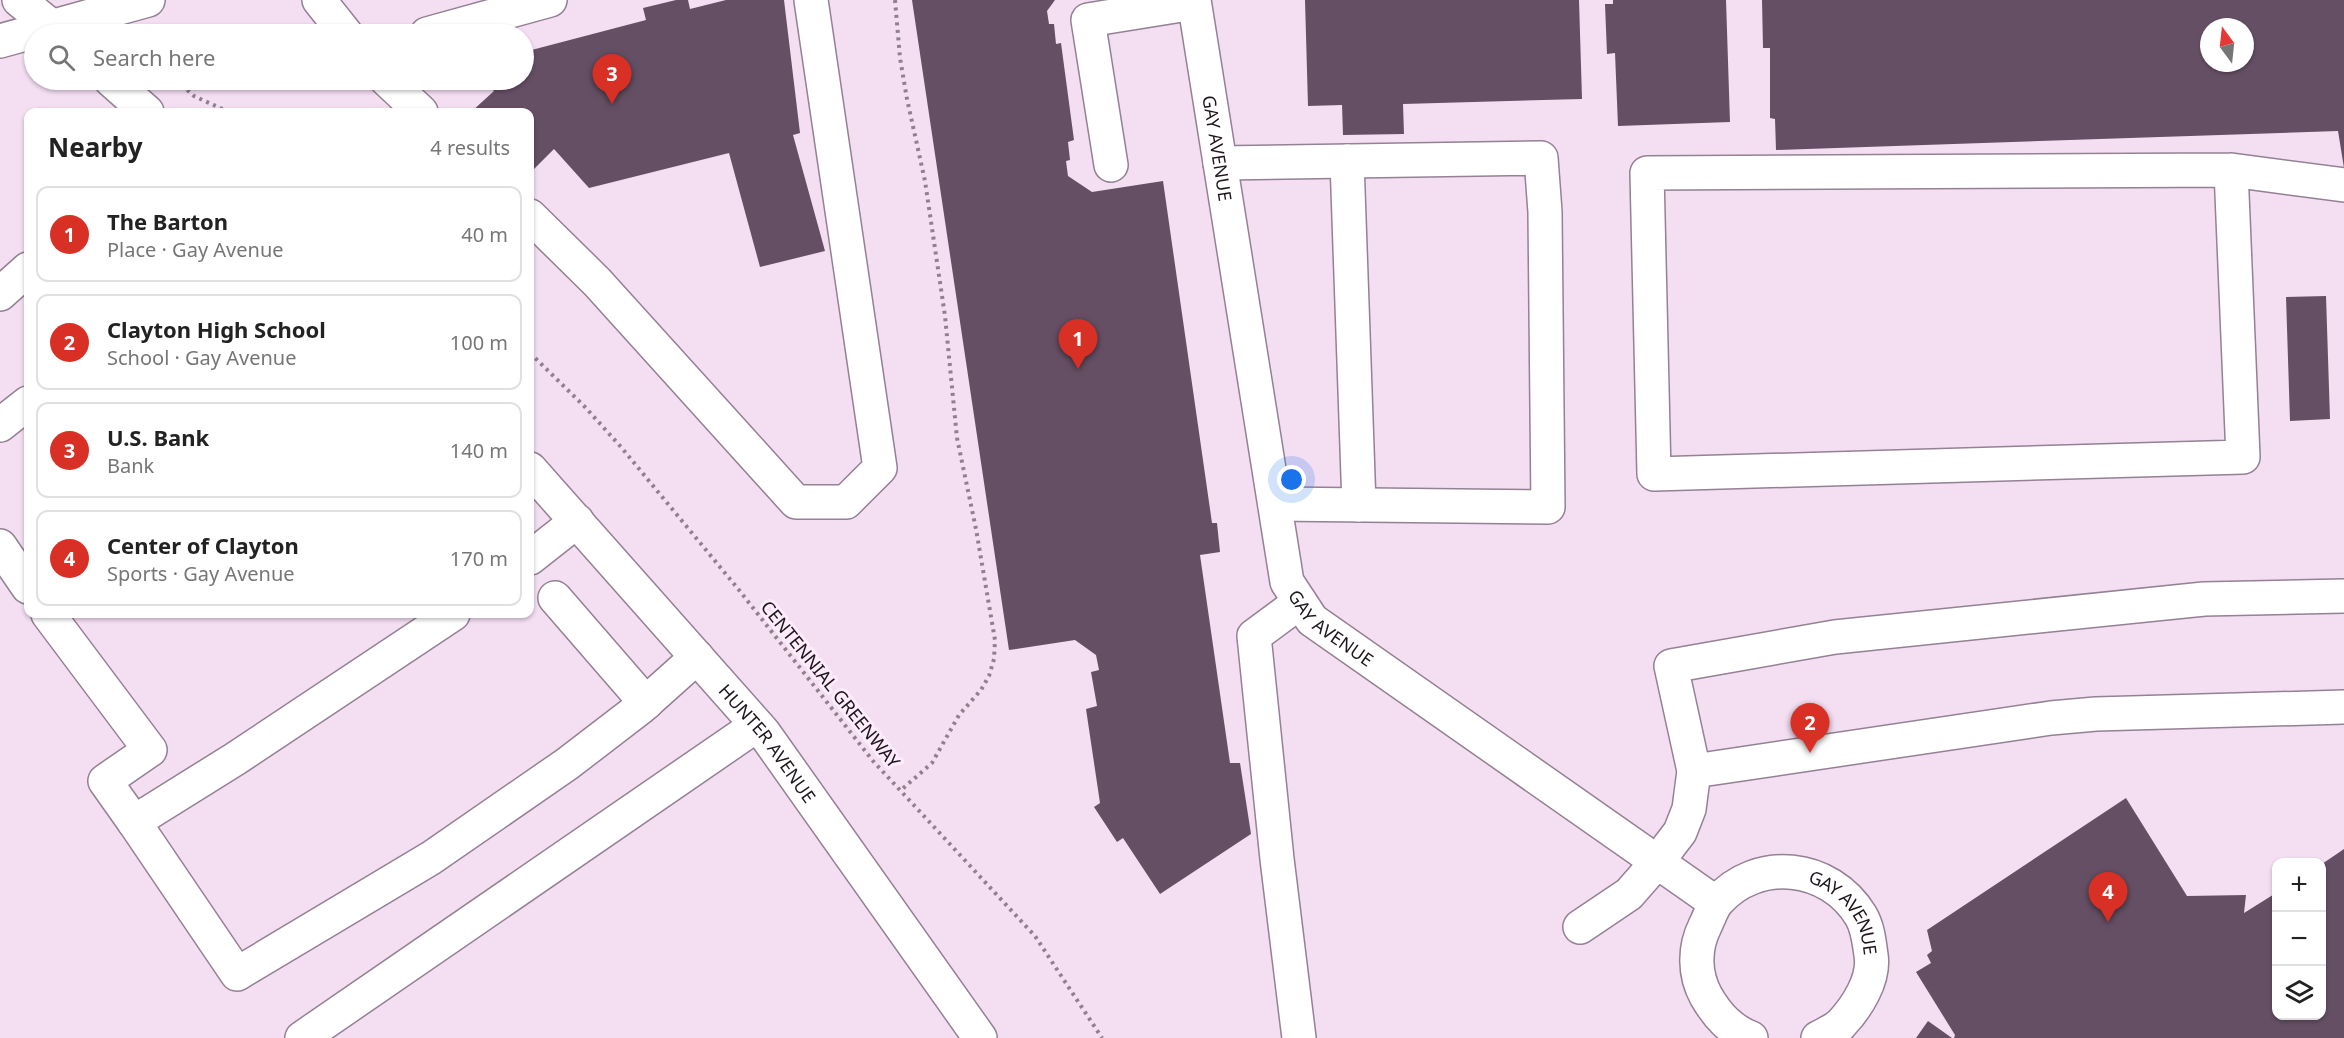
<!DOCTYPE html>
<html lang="en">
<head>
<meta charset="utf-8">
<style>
	body { margin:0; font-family:"Noto Sans",sans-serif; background:#f2f2f2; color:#222 }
	.controls { position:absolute; right:18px; bottom:18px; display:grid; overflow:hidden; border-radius:12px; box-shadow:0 2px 4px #0004 }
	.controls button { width:54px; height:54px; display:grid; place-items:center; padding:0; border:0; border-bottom:2px solid #e0e0e0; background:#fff; color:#222; font:30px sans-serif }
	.compass { position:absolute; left:2200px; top:18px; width:54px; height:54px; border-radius:50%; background:#fff; box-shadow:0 2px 4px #0004; rotate:345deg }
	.you { position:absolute; left:1292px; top:480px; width:21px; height:21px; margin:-15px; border:4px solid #fff; border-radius:50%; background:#1a73e8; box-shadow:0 0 0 9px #1a73e833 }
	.badge { display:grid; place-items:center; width:39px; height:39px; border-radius:50%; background:#d93025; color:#fff; font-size:20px; font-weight:700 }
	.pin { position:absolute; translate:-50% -50px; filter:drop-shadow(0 2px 3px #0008) }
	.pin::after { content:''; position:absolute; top:32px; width:21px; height:18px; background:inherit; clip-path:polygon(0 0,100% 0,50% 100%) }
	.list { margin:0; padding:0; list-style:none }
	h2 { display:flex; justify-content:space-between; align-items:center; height:78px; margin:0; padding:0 24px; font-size:26px }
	h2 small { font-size:20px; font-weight:400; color:#767676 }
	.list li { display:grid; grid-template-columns:39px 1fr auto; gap:18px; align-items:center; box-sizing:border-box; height:96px; margin:0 12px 12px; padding:0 12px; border:2px solid #e0e0e0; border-radius:12px }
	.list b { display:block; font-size:22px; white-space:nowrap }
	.list p { margin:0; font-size:20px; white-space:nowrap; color:#767676 }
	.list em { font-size:20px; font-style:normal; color:#767676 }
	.icon { flex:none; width:33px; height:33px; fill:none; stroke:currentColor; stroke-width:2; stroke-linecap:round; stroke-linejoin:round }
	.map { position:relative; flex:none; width:2344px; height:1038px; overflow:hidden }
	.search { position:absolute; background:#fff; box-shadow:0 2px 4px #0004; left:24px; top:24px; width:510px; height:66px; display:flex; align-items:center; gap:15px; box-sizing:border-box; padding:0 21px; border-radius:33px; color:#767676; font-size:22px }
	.panel { position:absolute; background:#fff; box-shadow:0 2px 4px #0004; left:24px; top:108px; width:510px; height:510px; border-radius:12px }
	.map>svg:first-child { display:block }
	.building { fill:#654f64; fill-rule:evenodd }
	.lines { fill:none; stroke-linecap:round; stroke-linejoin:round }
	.minor-casing { stroke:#948193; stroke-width:36 }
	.major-casing { stroke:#948193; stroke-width:36 }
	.path { stroke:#8f808e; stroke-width:4; stroke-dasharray:3 4.5; stroke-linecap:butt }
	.minor { stroke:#fff; stroke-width:33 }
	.major { stroke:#fff; stroke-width:33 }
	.labels { text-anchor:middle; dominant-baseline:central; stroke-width:6; stroke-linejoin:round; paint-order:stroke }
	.street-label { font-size:18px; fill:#1e161d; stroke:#feecfd }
</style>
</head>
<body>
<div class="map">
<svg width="2344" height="1038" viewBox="0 0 2344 1038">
	<rect width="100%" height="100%" fill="#f3def2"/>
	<path class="building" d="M676,0h12l2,9 36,-9h58l16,133 -7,2 32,116 -65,16 -31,-114 -140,35 -35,-39 -24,24v-61h-59l23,-21 -12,-11h42v-28l122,-32 -3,-12z
		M912,0h143l-8,11 2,13h5l2,20 5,-1 13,97 -6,2 2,18 -4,1 2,15 24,16 71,-11 49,342h5l3,29 -20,3 30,208h10l11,71 -91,60 -37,-56 -6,4 -23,-35 6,-4 -14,-94 11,-3 -6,-34 8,-2 -3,-15 -21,-15 -66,10z
		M1305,0h274l3,99 -179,5 1,30 -61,1 -1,-30 -34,1z
		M1613,0h113l4,122 -112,4 -3,-73 -8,1 -2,-50h8z
		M1762,0h582v168l-6,-37 -562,19 -1,-31 -5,-1v-70h-7zM2209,27h36v36h-36z
		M2326,296l4,123 -40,2 -4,-124z
		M2126,798l61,98 59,-1 -2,18 32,-20v123h46v-152l22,-15v189h-390l1,-3 -39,-63 15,-9 -4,-8 5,-4 -5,-21z
		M1928,1021l24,17h-36z"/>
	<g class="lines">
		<defs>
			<g id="minor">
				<path d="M19,0l42,34"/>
				<path d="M319,0l27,34"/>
				<path id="s1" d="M1194,0l93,582 25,38 404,283"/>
				<path d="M427,34l123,-34"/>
				<path d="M111,80l36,32"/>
				<path d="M387,80l34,32"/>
				<path d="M1347,161l12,344"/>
				<path d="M1220,163l321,-5 4,54 3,295 -273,-3"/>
				<path d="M1111,165l-23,-145 106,-17"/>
				<path d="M2231,170l12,287 -589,17 -7,-301 584,-3 113,15"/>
				<path d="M530,216l67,66 199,220h50l34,-34 -69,-468"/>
				<path d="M0,294l28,-25"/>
				<path d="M0,425l28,-22"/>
				<path id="s2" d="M530,469l234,264 216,305"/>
				<path d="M0,546l28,41"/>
				<path d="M530,558l47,-37"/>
				<path d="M555,598l91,105"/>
				<path d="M48,614l102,136 -45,31 29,41"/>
				<path d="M453,614l-218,145 -101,63 103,152 194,-116 136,-94 73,-56 57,-51"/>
				<path d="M1694,771l357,-53 45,-4 248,-7"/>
				<path d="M1580,927l49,-33 28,-32 23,-30 9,-23 5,-38 -23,-105 164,-29 369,-38 140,-3"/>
				<path d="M302,1038l455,-313"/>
				<path d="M1299,1038l-22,-179 -23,-223 46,-34"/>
				<path id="s3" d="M1751,1038c-21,-8 -34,-23 -45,-42 -12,-22 -12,-48 -1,-70 4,-8 7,-18 12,-24 40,-46 113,-38 144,14 7,12 8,25 10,39 4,24 -14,52 -30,69 -6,6 -16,10 -23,14"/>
			</g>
			<path id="major" d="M0,41l148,-41"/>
		</defs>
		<use href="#minor" class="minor-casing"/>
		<use href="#major" class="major-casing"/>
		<path class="path" d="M895,0l5,58 7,41 18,82 20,135 12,122 19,91 19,111 -1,19 -5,17 -8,14 -22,25 -27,48 -32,28
			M176,80l18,16 35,16
			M530,353l55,54 36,40 118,143 134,171 162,175 67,102"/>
		<use href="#minor" class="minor"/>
		<use href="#major" class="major"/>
	</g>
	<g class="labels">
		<g class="street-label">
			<text stroke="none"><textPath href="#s1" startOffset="150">GAY AVENUE</textPath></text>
			<text stroke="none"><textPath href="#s1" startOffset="654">GAY AVENUE</textPath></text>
			<text transform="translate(831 684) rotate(51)">CENTENNIAL GREENWAY</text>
			<text stroke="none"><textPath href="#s2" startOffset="363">HUNTER AVENUE</textPath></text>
			<text stroke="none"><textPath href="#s3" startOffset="318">GAY AVENUE</textPath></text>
		</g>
	</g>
</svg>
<div class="controls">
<button>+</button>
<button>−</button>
<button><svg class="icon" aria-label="layers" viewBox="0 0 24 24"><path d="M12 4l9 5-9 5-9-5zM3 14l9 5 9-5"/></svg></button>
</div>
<svg class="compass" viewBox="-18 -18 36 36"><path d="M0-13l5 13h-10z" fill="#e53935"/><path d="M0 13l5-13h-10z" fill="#767676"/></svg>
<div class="you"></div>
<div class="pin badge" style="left:1078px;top:369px">1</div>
<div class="pin badge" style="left:1810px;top:753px">2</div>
<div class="pin badge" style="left:612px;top:104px">3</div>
<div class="pin badge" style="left:2108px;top:922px">4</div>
<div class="search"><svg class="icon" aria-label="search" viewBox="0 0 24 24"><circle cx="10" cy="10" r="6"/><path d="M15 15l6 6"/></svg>Search here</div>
<section class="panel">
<h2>Nearby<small>4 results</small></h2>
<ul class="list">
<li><span class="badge">1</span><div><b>The Barton</b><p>Place · Gay Avenue</p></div><em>40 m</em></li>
<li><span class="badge">2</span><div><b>Clayton High School</b><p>School · Gay Avenue</p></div><em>100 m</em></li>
<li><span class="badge">3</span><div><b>U.S. Bank</b><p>Bank</p></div><em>140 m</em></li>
<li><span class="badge">4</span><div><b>Center of Clayton</b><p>Sports · Gay Avenue</p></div><em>170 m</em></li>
</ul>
</section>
</div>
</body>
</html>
